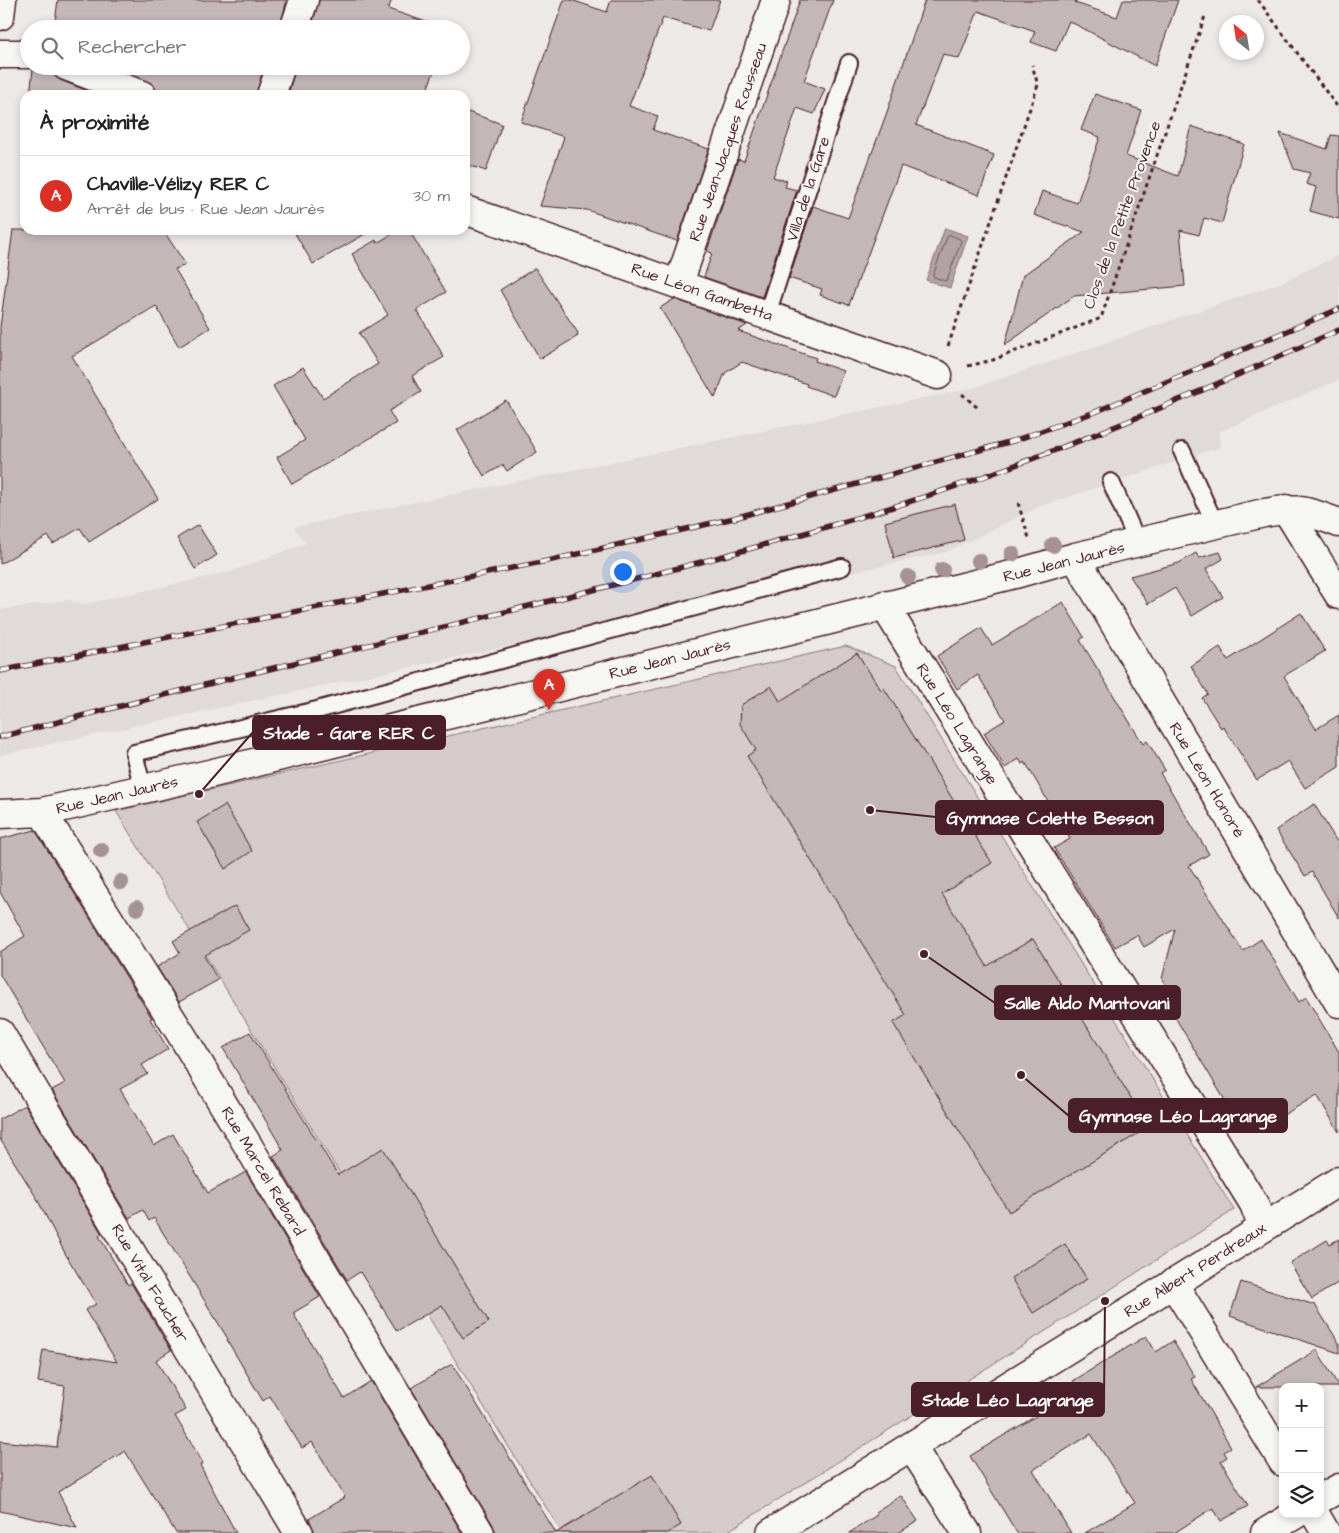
<!DOCTYPE html>
<html lang="fr">
<head>
<meta charset="utf-8">
<style>
	body { margin:0; font-family:"Architects Daughter",sans-serif; background:#f6f6f6; color:#222 }
	.controls { position:absolute; right:15px; bottom:15px; display:grid; overflow:hidden; border-radius:10px; box-shadow:0 2px 8px #0003 }
	.controls button { width:45px; height:45px; display:grid; place-items:center; padding:0; border:0; border-bottom:1px solid #e0e0e0; background:#fff; color:#222; font:25px sans-serif }
	.compass { position:absolute; left:1219px; top:15px; width:45px; height:45px; border-radius:50%; background:#fff; box-shadow:0 2px 8px #0003; rotate:330deg }
	.you { position:absolute; left:622px; top:571px; width:18px; height:18px; margin:-12px; border:4px solid #fff; border-radius:50%; background:#1a73e8; box-shadow:0 0 0 8px #1a73e833 }
	.badge { display:grid; place-items:center; width:32px; height:32px; border-radius:50%; background:#d93025; color:#fff; font-size:16px; font-weight:700 }
	.pin { position:absolute; translate:-50% -41px; filter:drop-shadow(0 1px 2px #0008) }
	.pin::after { content:''; position:absolute; top:26px; width:18px; height:15px; background:inherit; clip-path:polygon(0 0,100% 0,50% 100%) }
	.list { margin:0; padding:0; list-style:none }
	h2 { display:flex; justify-content:space-between; align-items:center; height:65px; margin:0; padding:0 20px; font-size:21px }
	h2 small { font-size:16px; font-weight:400; color:#767676 }
	.list li { display:grid; grid-template-columns:32px 1fr auto; gap:15px; align-items:center; box-sizing:border-box; height:80px; padding:0 20px; border-top:1px solid #e0e0e0 }
	.list b { display:block; font-size:19px; white-space:nowrap }
	.list p { margin:0; font-size:16px; white-space:nowrap; color:#767676 }
	.list em { font-size:16px; font-style:normal; color:#767676 }
	.icon { flex:none; width:28px; height:28px; fill:none; stroke:currentColor; stroke-width:2; stroke-linecap:round; stroke-linejoin:round }
	.map { position:relative; flex:none; width:1339px; height:1533px; overflow:hidden }
	.search { position:absolute; background:#fff; box-shadow:0 2px 8px #0003; left:20px; top:20px; width:450px; height:55px; display:flex; align-items:center; gap:12px; box-sizing:border-box; padding:0 18px; border-radius:28px; color:#767676; font-size:19px }
	.panel { position:absolute; background:#fff; box-shadow:0 2px 8px #0003; left:20px; top:90px; width:450px; height:145px; border-radius:15px }
	.map>svg:first-child { display:block }
	.built { fill:#e0dad8 }
	.green { fill:#d4cbca; stroke:#8f757a }
	.water { fill:#b1a2a3; stroke:#886e73 }
	.lines { fill:none; stroke-linecap:round; stroke-linejoin:round }
	.shore { stroke:#73535b; stroke-width:1 }
	.building { fill:#c4b7b7; stroke:#4a1f2b }
	.lane-casing { stroke:#4a1f2b; stroke-width:20 }
	.street-casing { stroke:#4a1f2b; stroke-width:31 }
	.secondary-casing { stroke:#4a1f2b; stroke-width:31 }
	.path { stroke:#4a1f2b; stroke-width:3; stroke-dasharray:4 4; stroke-linecap:butt }
	.lane { stroke:#f6f6f2; stroke-width:16 }
	.street { stroke:#f6f6f2; stroke-width:28 }
	.secondary { stroke:#f6f6f2; stroke-width:28 }
	.rail-casing { stroke:#4a1f2b; stroke-width:5.5 }
	.rail { stroke:#f6f6f2; stroke-width:4; stroke-dasharray:11; stroke-linecap:butt }
	.tree { fill:#a69295 }
	.labels { text-anchor:middle; dominant-baseline:central; stroke-width:4; stroke-linejoin:round; paint-order:stroke }
	.street-label { font-size:16px; fill:#4a1f2b; stroke:#f6f6f2 }
	.leader { fill:none; stroke:#4a1f2b; stroke-width:2 }
	.callout-dot { fill:#4a1f2b; stroke:#f6f6f2; stroke-width:2 }
	.callout { fill:#4a1f2b; stroke:#4a1f2b; stroke-width:2 }
	.callout-label { font-size:18px; text-anchor:middle; font-weight:bold; fill:#fff }
</style>
</head>
<body>
<div class="map">
<svg width="1339" height="1533" viewBox="0 0 1339 1533">
	<rect width="100%" height="100%" fill="#ece9e6"/>
	<filter id="ink" filterUnits="userSpaceOnUse"><feTurbulence type="fractalNoise" baseFrequency=".02" numOctaves="2"/><feDisplacementMap in="SourceGraphic" scale="10" xChannelSelector="R" yChannelSelector="G"/><feConvolveMatrix kernelMatrix="1 2 1 2 8 2 1 2 1" color-interpolation-filters="sRGB"/></filter>
	<g filter="url(#ink)">
		<path class="built" d="M1339,255v125l-120,52 1,15 -176,58 -98,47 -946,203v-145l67,-10 18,4 145,-32 76,-29 -12,-16 680,-139 306,-105z"/>
		<path class="green" d="M846,646l50,20 338,544 -182,117 -327,206h-163l-446,-722z"/>
		<path class="water" d="M945,228l23,8 -18,52 -24,-8z"/>
		<g class="lines">
			<path class="shore" d="M950,235l10,4 1,2 -14,39 -2,1 -11,-4 -1,-2 14,-38z"/>
		</g>
		<path class="building" d="M58,0h229l-8,29h-225z
			M319,0h73l-4,9 50,17 -1,3h-126z
			M564,0h7l36,12 4,-12h109l-11,31 -46,-13 -34,88 29,10 -5,14 56,19 -32,92 -90,-31 -47,-4 24,-69 -43,-15z
			M800,0h33l-29,81 21,8 -11,25 -17,-6 -24,69 14,4 -2,6 12,3 -35,107 -58,-20 8,-24 -5,-2 31,-92 6,2z
			M925,0h151l-1,3 42,14 6,-17h55l-23,66 -86,-45 -13,30 -25,-9 4,-11 -57,-20 -19,48 -16,-5 -27,71 78,30 -15,40 -78,-29 -52,139 -29,-10 2,-6 -33,-11 24,-72 35,12 39,-106z
			M38,66h13l3,9 6,5 38,15h-68l3,-26z
			M110,66h154l-8,29h-99l-3,-9 -6,-5z
			M296,66h140l-11,29h-137z
			M1095,94l46,16 -15,46 52,20 13,-50 53,18 -22,79 -18,-5 -5,17 -19,-5 5,56 -111,10 -69,49 18,-70 61,-43 -50,-17 8,-24 35,12 23,-66 -19,-7z
			M465,111l37,13 -16,47 -21,-7z
			M1280,133l47,16 4,-14 8,1v83l-29,-8 6,-24 -10,-3 4,-11 -16,-4z
			M13,230h150l23,35 -11,4 35,59 -31,19 -23,-41 -84,50 86,143 -69,43 -9,-14 -27,16 -5,-8 -48,28v-237z
			M293,230h79l-59,34z
			M399,230h10l37,62 -29,18 27,47 -32,19 9,16 -32,19 7,12 -104,61 -15,-27 28,-17 -32,-54 30,-19 20,31 55,-34 -19,-31 29,-18 -36,-61 24,-14 1,3z
			M535,268l43,65 -1,1 1,2 -38,23 -40,-69z
			M674,299l73,26 -9,6 78,27 -1,3 28,10 -9,25 -28,-10 1,-2 -65,-22 -17,11 -10,25 -55,-90z
			M506,400l31,52 -30,19 -4,-6 -19,11 -27,-46z
			M955,504l9,36 -70,18 -9,-36z
			M198,525l19,30 -22,14 -18,-31z
			M1220,552l3,7 -17,10 17,28 -31,19 -17,-28 -27,16 -18,-28 49,-13 17,-10 3,5z
			M1063,602l21,35 -4,3 63,104 4,-3 18,29 -5,3 49,81 -20,12 54,85 18,-12 38,63 7,-5 33,55v80l-22,-37 -59,35 -9,-15 -11,7 -68,-113 8,-4 -16,-26 13,-50 -31,18 -7,-12 -22,12 -61,-99 16,-9 -45,-77 -3,2 -3,-5 -14,9 -21,-35 21,-13 -27,-45 -21,14 -20,-33 44,-28 11,17z
			M1301,613l24,38 -41,25 32,53 23,-14v52l-34,21 -17,-27 -31,19 -34,-54 -2,2 -19,-30 6,-4 -17,-28 29,-19 8,13z
			M857,653l24,37 3,-2 108,175 -50,31 45,72 46,-27 116,188 -140,85 -116,-189 13,-8 -159,-259 9,-6 -16,-26 1,-19 30,-19 9,15z
			M1314,804l25,41v73l-27,-46 -7,4 -29,-46z
			M225,805l27,46 -27,18 -28,-47z
			M35,830l117,188 -2,1 18,30 -26,16 6,9 -28,15 34,57 19,-12 35,59 38,-21 74,125 -27,16 51,85 27,-17 91,152h-147l-6,-14 36,-22 -33,-55 -10,6 -32,-52 -7,5 -36,-61 1,-1 -74,-121 -5,3 -6,-11 -14,8 -77,-128 13,-7 -65,-108v-23l25,-16 -25,-44v-53z
			M235,906l14,24 -45,26 14,24 -39,22 -22,-35 23,-14 -7,-12z
			M250,1032l88,143 45,-27 106,174 -26,16 -21,-33 -45,26 -37,-59 -13,8 -74,-124 10,-6 -60,-102z
			M25,1105l77,129 -3,2 29,49 3,-2 40,67 -15,10 30,50 -11,6 28,47 -3,2 36,68h-60l-51,-82 -67,41 19,36 -77,-17v-70l57,6 8,-61 -27,-4 5,-32 74,12 -32,-52 11,-6 -30,-49 -30,-58 -36,-58v-20z
			M1339,1239v43l-27,17 -22,-36 37,-23 3,4z
			M1065,1244l22,35 -54,34 -22,-35z
			M1241,1282l74,23 24,38v10l-109,-37z
			M1146,1336l10,16 17,-11 22,36 -4,2 40,68 -7,5 3,5 -6,4 27,45 -27,15 -8,-13 -39,25h-89l50,-30 -44,-69 -58,36 38,63h-54l-47,-77 109,-66 -6,-9z
			M1317,1350l22,37h-83z
			M452,1364l104,169 96,-58 29,50 -14,8h-171l-3,-8 -82,-137z
			M900,1496l2,1 16,24 -20,12h-49l28,-18 -2,-3z"/>
		<g class="lines">
			<defs>
				<path id="lane" d="M767,314l82,-251
					M1182,451l33,73
					M1111,482l27,61
					M143,789l-9,-36 183,-43 525,-143"/>
				<path id="street" d="M294,29l10,-29
					M0,54h29
					M66,66l76,29
					M271,95l10,-29
					M465,210l473,165
					M679,283l97,-283
					M1286,509l53,86
					M1075,557l264,446
					M884,605l370,599 9,24
					M42,812l144,230 294,491
					M0,814l42,-2 167,-38 806,-200 60,-17 189,-44c34,-6 44,-2 75,10
					M0,1033l299,500
					M1173,1283l110,179
					M911,1446l56,87
					M1320,1499l19,-11
					M1315,1514l11,19
					M771,1533l568,-352
					M1265,1533l31,-19"/>
				<path id="secondary" d="M0,16l2,-16"/>
			</defs>
			<use href="#lane" class="lane-casing"/>
			<use href="#street" class="street-casing"/>
			<use href="#secondary" class="secondary-casing"/>
			<path class="path" d="M1258,0l81,109
				M948,346l90,-261 -6,-20
				M968,366l25,-6 108,-42 104,-302
				M962,394l17,15
				M1018,503l11,35"/>
			<use href="#lane" class="lane"/>
			<use href="#street" class="street"/>
			<use href="#secondary" class="secondary"/>
			<defs>
				<path id="rail" d="M0,671l552,-111 182,-42 282,-78 79,-28 244,-103
					M0,737c77,-20 155,-40 232,-59 210,-51 421,-99 628,-161 165,-49 323,-117 479,-187"/>
			</defs>
			<use href="#rail" class="rail-casing"/>
			<use href="#rail" class="rail"/>
		</g>
		<g class="tree">
			<circle cx="1053" cy="545" r="8"/>
			<circle cx="1012" cy="554" r="8"/>
			<circle cx="979" cy="561" r="8"/>
			<circle cx="942" cy="570" r="8"/>
			<circle cx="908" cy="577" r="8"/>
			<circle cx="101" cy="850" r="8"/>
			<circle cx="121" cy="882" r="8"/>
			<circle cx="137" cy="908" r="8"/>
		</g>
	</g>
	<g class="labels">
		<g class="street-label">
			<text transform="translate(728 142) rotate(-71)">Rue Jean-Jacques Rousseau</text>
			<text transform="translate(808 189) rotate(-72)">Villa de la Gare</text>
			<text transform="translate(1122 215) rotate(-70)">Clos de la Petite Provence</text>
			<text transform="translate(702 292) rotate(19)">Rue Léon Gambetta</text>
			<text transform="translate(1064 562) rotate(-14)">Rue Jean Jaurès</text>
			<text transform="translate(670 659) rotate(-14)">Rue Jean Jaurès</text>
			<text transform="translate(957 724) rotate(58)">Rue Léo Lagrange</text>
			<text transform="translate(1207 780) rotate(59)">Rue Léon Honoré</text>
			<text transform="translate(117 795) rotate(-13)">Rue Jean Jaurès</text>
			<text transform="translate(263 1171) rotate(59)">Rue Marcel Rebard</text>
			<text transform="translate(1195 1270) rotate(-32)">Rue Albert Perdreaux</text>
			<text transform="translate(150 1283) rotate(59)">Rue Vital Foucher</text>
		</g>
	</g>
	<path class="leader" d="M199 794L253 732M870 810L936 817M924 954L995 1003M1021 1075L1069 1116M1105 1301L1104 1400"/>
	<g class="callout-dot">
		<circle cx="199" cy="794" r="5"/>
		<circle cx="870" cy="810" r="5"/>
		<circle cx="924" cy="954" r="5"/>
		<circle cx="1021" cy="1075" r="5"/>
		<circle cx="1105" cy="1301" r="5"/>
	</g>
	<g class="callout">
		<rect x="253" y="716" width="192" height="33" rx="5"/>
		<rect x="936" y="801" width="227" height="33" rx="5"/>
		<rect x="995" y="986" width="185" height="33" rx="5"/>
		<rect x="1069" y="1099" width="218" height="33" rx="5"/>
		<rect x="912" y="1383" width="192" height="33" rx="5"/>
	</g>
	<g class="callout-label">
		<text x="349" y="739">Stade - Gare RER C</text>
		<text x="1050" y="824">Gymnase Colette Besson</text>
		<text x="1087" y="1009">Salle Aldo Mantovani</text>
		<text x="1178" y="1122">Gymnase Léo Lagrange</text>
		<text x="1008" y="1406">Stade Léo Lagrange</text>
	</g>
</svg>
<div class="controls">
<button>+</button>
<button>−</button>
<button><svg class="icon" aria-label="layers" viewBox="0 0 24 24"><path d="M12 4l9 5-9 5-9-5zM3 14l9 5 9-5"/></svg></button>
</div>
<svg class="compass" viewBox="-18 -18 36 36"><path d="M0-13l5 13h-10z" fill="#e53935"/><path d="M0 13l5-13h-10z" fill="#767676"/></svg>
<div class="you"></div>
<div class="pin badge" style="left:549px;top:710px">A</div>
<div class="search"><svg class="icon" aria-label="search" viewBox="0 0 24 24"><circle cx="10" cy="10" r="6"/><path d="M15 15l6 6"/></svg>Rechercher</div>
<section class="panel">
<h2>À proximité<small></small></h2>
<ul class="list">
<li><span class="badge">A</span><div><b>Chaville-Vélizy RER C</b><p>Arrêt de bus · Rue Jean Jaurès</p></div><em>30 m</em></li>
</ul>
</section>
</div>
</body>
</html>
